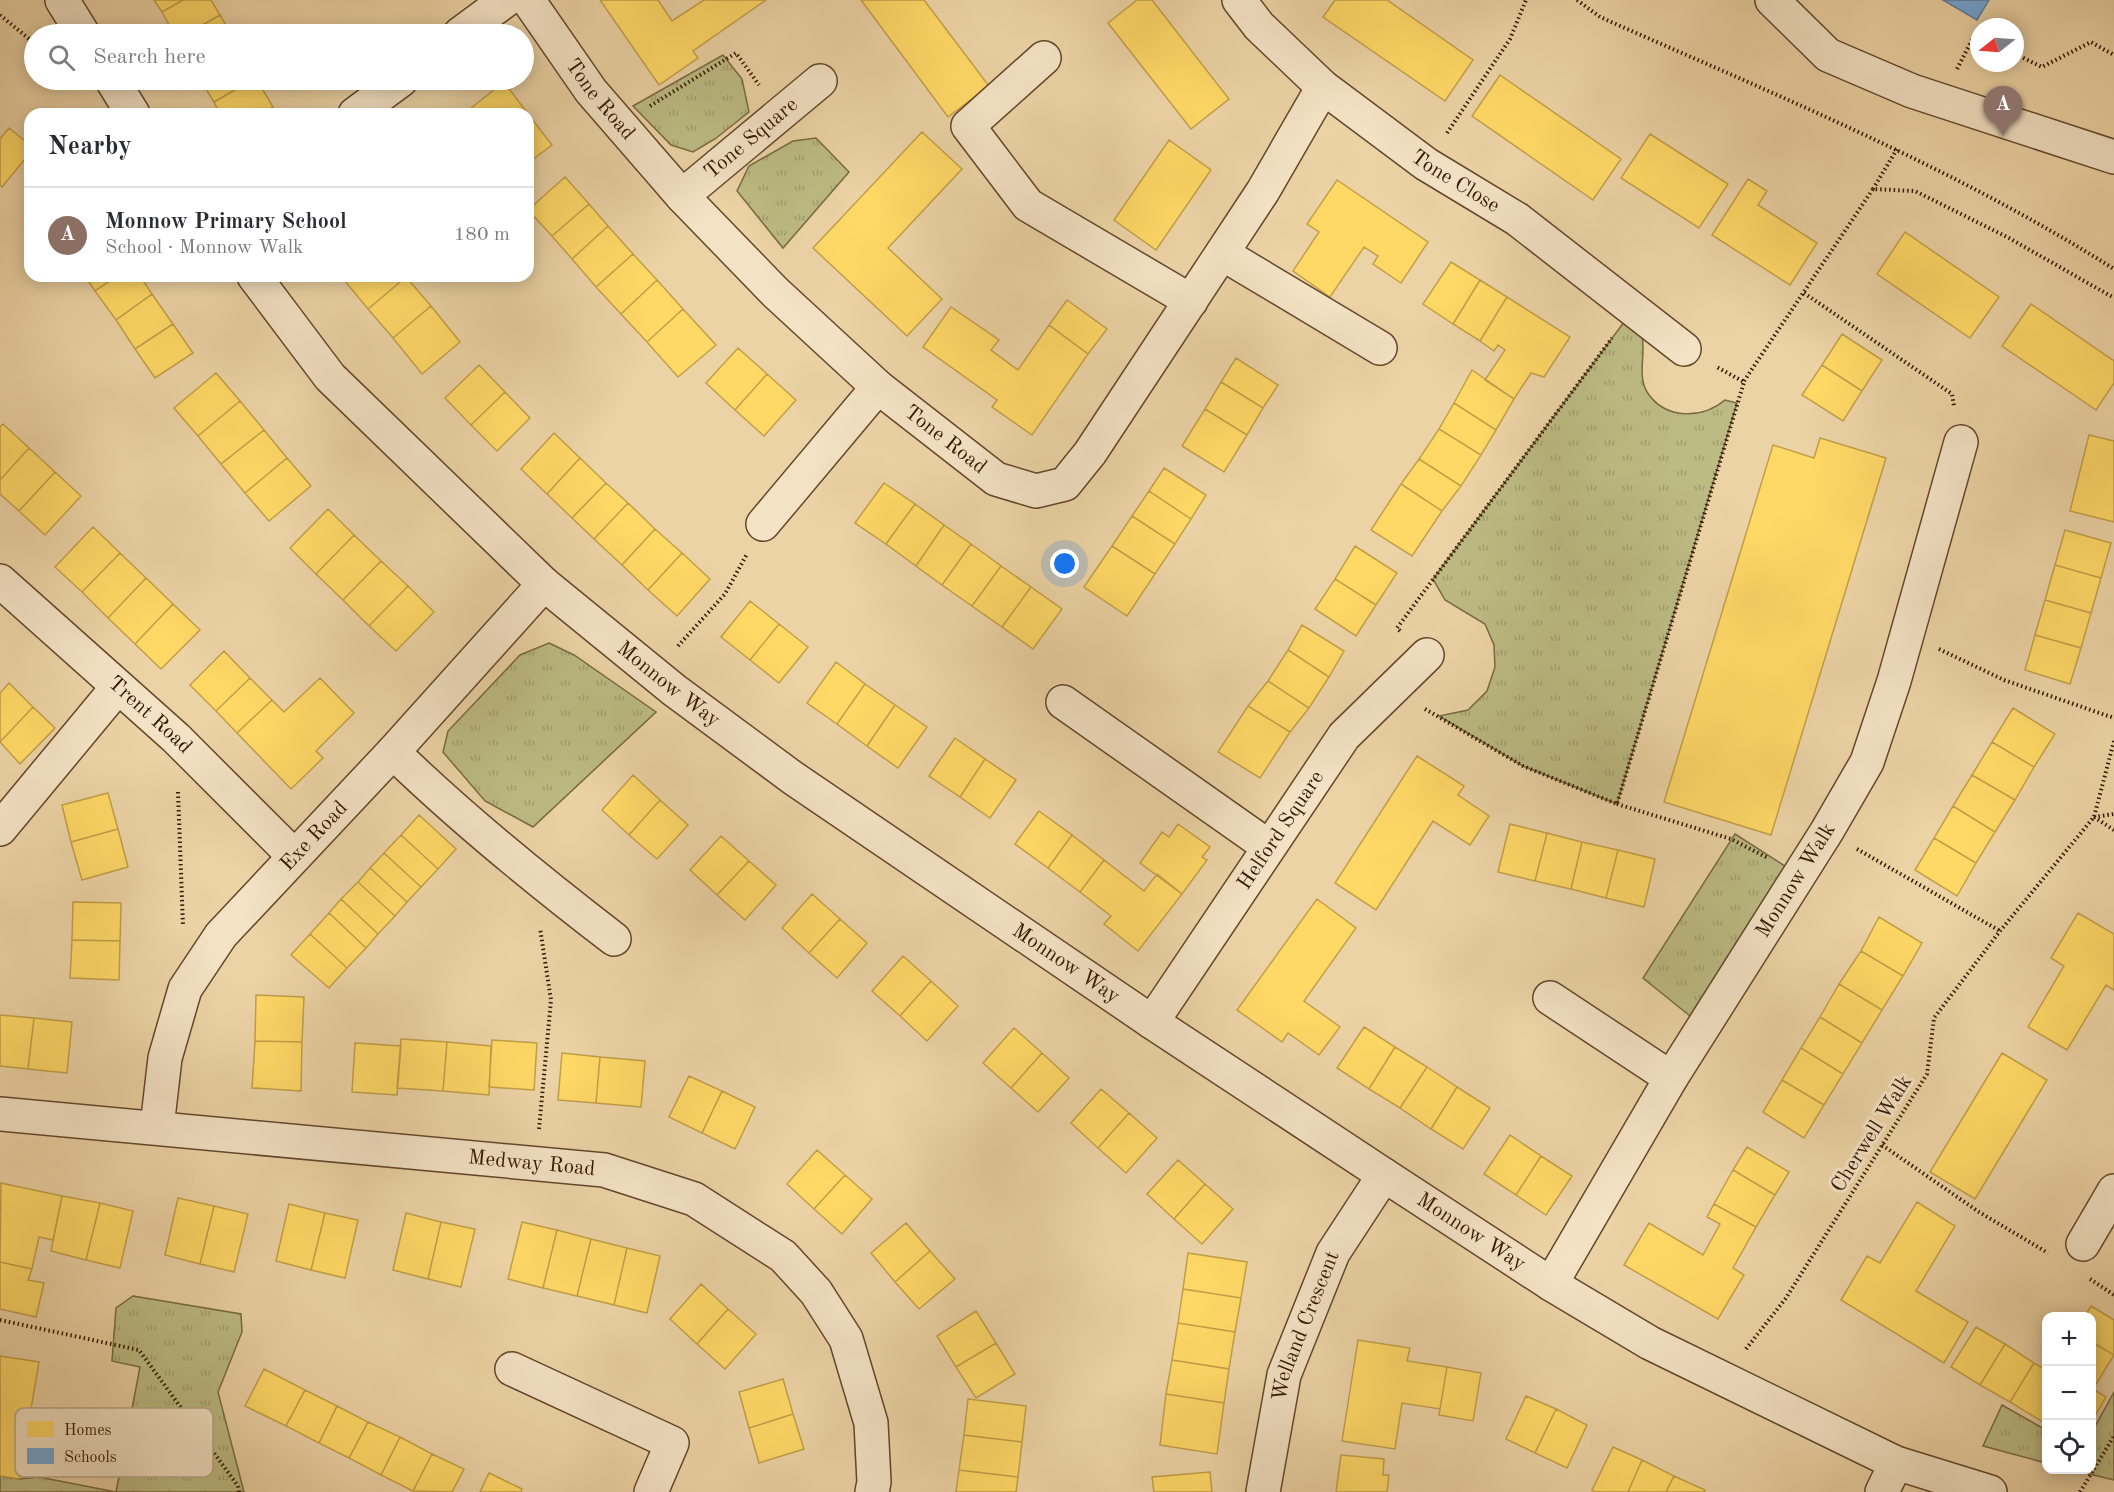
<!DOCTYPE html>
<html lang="en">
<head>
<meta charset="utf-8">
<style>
	body { margin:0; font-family:"Old Standard TT",serif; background:#f2f2f3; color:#2b2b33 }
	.controls { position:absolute; right:18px; bottom:18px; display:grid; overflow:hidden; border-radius:12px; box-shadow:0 3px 15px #0003 }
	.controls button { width:54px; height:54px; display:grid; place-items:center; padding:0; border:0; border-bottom:2px solid #e1e1e2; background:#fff; color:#2b2b33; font:30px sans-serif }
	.compass { position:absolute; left:1970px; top:18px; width:54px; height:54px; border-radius:50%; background:#fff; box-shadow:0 3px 15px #0003; rotate:253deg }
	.you { position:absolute; left:1065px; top:564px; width:21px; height:21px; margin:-15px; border:4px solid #fff; border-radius:50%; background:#1a73e8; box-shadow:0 0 0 9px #1a73e833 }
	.badge { display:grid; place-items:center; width:39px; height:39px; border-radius:50%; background:#0f766e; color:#fff; font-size:20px; font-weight:700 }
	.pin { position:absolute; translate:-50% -50px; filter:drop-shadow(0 2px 3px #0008) }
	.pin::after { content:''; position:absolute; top:32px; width:21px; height:18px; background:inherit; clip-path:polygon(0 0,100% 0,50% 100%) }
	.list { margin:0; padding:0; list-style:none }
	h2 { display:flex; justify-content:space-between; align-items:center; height:78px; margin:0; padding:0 24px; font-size:26px }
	h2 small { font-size:20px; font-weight:400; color:#7c7c81 }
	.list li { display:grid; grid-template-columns:39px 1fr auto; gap:18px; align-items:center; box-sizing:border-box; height:96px; padding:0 24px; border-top:2px solid #e1e1e2 }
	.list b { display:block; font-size:22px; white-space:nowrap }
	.list p { margin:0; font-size:20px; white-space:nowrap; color:#7c7c81 }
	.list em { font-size:20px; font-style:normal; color:#7c7c81 }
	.icon { flex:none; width:33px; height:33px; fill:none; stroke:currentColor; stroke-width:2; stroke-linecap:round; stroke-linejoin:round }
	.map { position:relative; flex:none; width:2114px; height:1492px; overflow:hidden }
	.search { position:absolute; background:#fff; box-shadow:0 3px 15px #0003; left:24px; top:24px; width:510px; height:66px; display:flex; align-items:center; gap:15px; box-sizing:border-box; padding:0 21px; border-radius:33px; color:#7c7c81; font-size:22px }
	.panel { position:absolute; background:#fff; box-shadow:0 3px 15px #0003; left:24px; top:108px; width:510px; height:174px; border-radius:18px }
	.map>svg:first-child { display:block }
	.grass { fill:url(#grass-tufts); stroke:#786a43; stroke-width:1.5 }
	.homes { fill:#ffd966; stroke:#c29f48; stroke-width:1.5 }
	.schools { fill:#6fa8dc; stroke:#5e7d9b; stroke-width:1.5 }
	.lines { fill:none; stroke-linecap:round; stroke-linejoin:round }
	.minor-casing { stroke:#63472c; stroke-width:36 }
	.path { stroke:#351803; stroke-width:4; stroke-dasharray:1.5 3; stroke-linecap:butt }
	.minor { stroke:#f3e2c4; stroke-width:33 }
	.labels { text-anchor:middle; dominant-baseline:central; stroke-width:6; stroke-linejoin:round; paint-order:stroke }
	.street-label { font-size:21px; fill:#351803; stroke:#f3e2c4 }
	.key { fill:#f3e2c4; stroke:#baa58a; stroke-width:1.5 }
	.key-label { font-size:16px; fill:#351803 }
</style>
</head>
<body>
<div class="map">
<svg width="2114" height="1492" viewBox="0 0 2114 1492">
	<defs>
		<pattern id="grass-tufts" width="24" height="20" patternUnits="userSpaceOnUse" patternTransform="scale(1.5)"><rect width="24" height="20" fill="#bcbb83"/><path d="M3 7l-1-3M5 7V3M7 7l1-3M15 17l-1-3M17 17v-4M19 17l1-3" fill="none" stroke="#a2a070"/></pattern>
	</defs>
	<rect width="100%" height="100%" fill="#ecd3a5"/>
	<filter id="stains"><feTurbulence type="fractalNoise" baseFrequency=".00333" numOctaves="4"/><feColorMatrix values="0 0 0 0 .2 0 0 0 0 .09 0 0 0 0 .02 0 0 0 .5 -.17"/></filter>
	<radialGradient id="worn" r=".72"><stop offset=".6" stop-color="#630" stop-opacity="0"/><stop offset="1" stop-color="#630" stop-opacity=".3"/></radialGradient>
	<path class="grass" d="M723,55l19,24 7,33 -34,27 -22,13 -22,-7 -38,-39z
		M816,138l33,34 -66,76 -46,-57 12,-25 44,-25z
		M1633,310c3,8 8,17 9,26 4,18 -5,39 5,56 18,28 55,27 78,8l12,3 -120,401 -94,-38 -84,-50 29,-6 19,-19 8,-24 -1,-22 -9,-21 -40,-24 -12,-21z
		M549,643l25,12 82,57 -123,115 -48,-26 -42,-49 5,-21 72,-76z
		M1735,834l50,32 -95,150 -47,-38z
		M133,1296l108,18 1,18 -24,60 26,100h-244v-16l19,3 20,-2 77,15 24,-125 -28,-6 4,-53z
		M2114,1392v88l-41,-10h19v-38z
		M2002,1405l44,25v33l-63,-17z"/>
	<path class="homes" d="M154,0h29l-21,12z
		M183,0h28l9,15 -33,19h-13l-12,-22z
		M600,0h58l14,21 32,-21h62l-73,51 5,7 -39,27z
		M861,0h63l65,86 -41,31z
		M1137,0h15l77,99 -38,30 -83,-106z
		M1335,0h52l86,60 -28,41 -122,-84z
		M220,15l11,19h-44z
		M1500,75l121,84 -28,41 -121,-84z
		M200,80h52l-38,22z
		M252,80h5l16,27 -11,7h-42l-6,-12z
		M504,82l24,32h-60l-2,-2z
		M528,114l24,31 -24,18z
		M9,128l21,17v8l-28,34 -2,-2v-46z
		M922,132l40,37 -74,79 54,51 -35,37 -94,-88z
		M1650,134l78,50 -29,44 -78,-50z
		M1169,140l42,30 -55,80 -42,-30z
		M565,177l24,27 -37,32 -24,-26z
		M1748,179l19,12 -9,14 59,38 -27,42 -78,-50z
		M1337,180l91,62 -27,41 -28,-19 5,-8 -14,-9 -34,50 -37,-26 26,-39 -12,-8z
		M589,204l19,22 -36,33 -20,-23z
		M608,226l25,28 -37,33 -24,-28z
		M1905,232l94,65 -29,41 -93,-64z
		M633,254l24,26 -36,34 -25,-27z
		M1451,262l29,18 -27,44 -30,-20z
		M85,276h32l-22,15z
		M117,276h23l12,18 -36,26 -21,-29z
		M350,276h55l1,1 -38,32 -23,-28z
		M406,277l25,29 -38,32 -25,-29z
		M657,280l26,29 -36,33 -26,-28z
		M1480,280l27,17 -27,44 -27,-17z
		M152,294l21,30 -38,25 -19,-29z
		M1507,297l63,40 -26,40 -13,-4 -17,26 -29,-19 20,-30 -7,-5 -4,6 -14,-10z
		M1067,300l40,29 -19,25 -39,-29z
		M2031,304l83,57v22l-18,27 -94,-64z
		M431,306l29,36 -38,32 -29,-36z
		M951,307l48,33 -8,10 27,20 31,-45 39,29 -56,81 -40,-28 5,-7 -74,-53z
		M683,309l33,36 -38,32 -31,-35z
		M173,324l20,29 -38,25 -20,-29z
		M1842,334l40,26 -20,31 -40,-26z
		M738,348l29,26 -32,36 -29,-27z
		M1236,358l42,27 -15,23 -42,-26z
		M479,365l26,27 -34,33 -26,-27z
		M1822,365l40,26 -19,30 -41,-26z
		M1472,370l42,29 -18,31 -42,-27z
		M216,373l24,28 -42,35 -24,-28z
		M767,374l29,26 -32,36 -29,-26z
		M1221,382l42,26 -16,27 -42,-26z
		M505,392l25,26 -33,33 -26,-26z
		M240,401l24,29 -43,34 -23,-28z
		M1454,403l42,27 -15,25 -42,-26z
		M1205,409l42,26 -23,37 -42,-26z
		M3,424l26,24 -29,32v-53z
		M1439,429l42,26 -20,31 -42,-27z
		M264,430l23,28 -42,35 -24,-29z
		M554,433l26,25 -33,36 -26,-25z
		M2089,435l25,6v81l-44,-11z
		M1820,438l66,20 -115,377 -107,-33 109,-357 41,13z
		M29,448l26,24 -36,39 -19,-17v-14z
		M287,458l24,28 -42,35 -24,-28z
		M580,458l26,25 -34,35 -25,-24z
		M1419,459l42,27 -19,25 -41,-27z
		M1164,468l42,27 -15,24 -42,-28z
		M55,472l26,24 -36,39 -26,-24z
		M606,483l22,20 -34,36 -22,-21z
		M884,483l31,21 -29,40 -31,-21z
		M1401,484l41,27 -30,45 -41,-26z
		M1149,491l42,28 -16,25 -43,-28z
		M628,503l27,26 -33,36 -28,-26z
		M915,504l29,21 -28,41 -30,-22z
		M328,509l26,26 -38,39 -26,-26z
		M1132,516l43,28 -20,30 -43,-28z
		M944,525l27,19 -29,41 -26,-19z
		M93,527l27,26 -38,39 -27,-25z
		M655,529l27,24 -34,37 -26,-25z
		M2065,530l46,13 -10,35 -46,-13z
		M354,535l27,26 -38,39 -27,-26z
		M971,544l30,22 -29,40 -30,-21z
		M1112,546l43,28 -28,42 -43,-29z
		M1355,546l42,27 -21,32 -41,-26z
		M120,553l26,25 -38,40 -26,-26z
		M682,553l28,26 -33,37 -29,-26z
		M381,561l27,25 -39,40 -26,-26z
		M2055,565l46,13 -10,35 -46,-13z
		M1001,566l30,21 -29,40 -30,-21z
		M146,578l27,26 -38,40 -27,-26z
		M1335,579l41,26 -20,31 -41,-27z
		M408,586l26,26 -38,39 -27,-25z
		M1031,587l31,22 -29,40 -31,-22z
		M2045,600l46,13 -10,35 -46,-13z
		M750,601l29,23 -29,36 -29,-23z
		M173,604l27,26 -39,39 -26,-25z
		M779,624l29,23 -29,36 -29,-23z
		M1302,625l42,26 -15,26 -41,-27z
		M2035,635l46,13 -11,36 -45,-14z
		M1288,650l41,27 -20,31 -41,-27z
		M224,651l26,27 -34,33 -26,-26z
		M836,662l29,22 -28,40 -30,-21z
		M250,678l22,22 -35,33 -21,-22z
		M320,678l34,35 -38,38 7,7 -32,31 -54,-56 35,-33 12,12z
		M1268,681l41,27 -19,24 -42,-26z
		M9,683l24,24 -33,35v-49z
		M865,684l30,21 -28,41 -30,-22z
		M895,705l32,22 -29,41 -31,-22z
		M1248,706l42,26 -30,46 -42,-26z
		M33,707l22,21 -35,36 -20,-22z
		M2013,708l42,26 -21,33 -42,-25z
		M955,738l30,21 -25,38 -31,-21z
		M1992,742l42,25 -19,33 -43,-25z
		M1417,756l47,30 -6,9 31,21 -19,29 -37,-24 -57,89 -41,-27z
		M985,759l31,21 -26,38 -30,-21z
		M633,775l27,25 -31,35 -27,-25z
		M1972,775l43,25 -20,32 -42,-26z
		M108,793l10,36 -47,13 -9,-37z
		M660,800l28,25 -31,34 -28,-24z
		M1953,806l42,26 -19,31 -42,-25z
		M1039,811l33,24 -24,33 -33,-24z
		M419,815l37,34 -18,20 -37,-34z
		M1178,824l32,23 -8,10 5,3 -25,34 -42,-31 22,-31 7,5z
		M1510,824l37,9 -12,48 -37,-9z
		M118,829l10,38 -46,13 -11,-38z
		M1547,833l35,9 -11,47 -36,-8z
		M401,835l37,34 -17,18 -37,-34z
		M1072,835l32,25 -24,32 -32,-24z
		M721,836l28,25 -32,34 -27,-25z
		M1934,838l42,25 -19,33 -42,-26z
		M1582,842l36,8 -12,48 -35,-9z
		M1618,850l37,9 -11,48 -38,-9z
		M384,853l37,34 -14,15 -37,-34z
		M1104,860l40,31 13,-17 25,20 -44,57 -34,-27 7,-8 -31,-24z
		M749,861l27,24 -31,35 -28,-25z
		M370,868l37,34 -12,14 -37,-34z
		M358,882l37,34 -17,18 -37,-35z
		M812,894l28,25 -31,34 -27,-25z
		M341,899l37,35 -12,14 -37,-35z
		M1317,899l39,29 -52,73 36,26 -21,28 -31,-22 -6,9 -45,-32z
		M73,902l48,1 -1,38 -48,-1z
		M329,913l37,35 -19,20 -37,-34z
		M2078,913l36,21v56l-8,-5 -39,65 -39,-23 36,-61 -13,-8z
		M1879,917l43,26 -19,33 -42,-25z
		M840,919l27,24 -30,35 -28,-25z
		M310,934l37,34 -18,20 -38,-33z
		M72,940l48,1 -1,39 -49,-2z
		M1861,951l42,25 -21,34 -43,-26z
		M903,956l28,25 -31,35 -28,-25z
		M931,981l27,25 -31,35 -27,-25z
		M1839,984l43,26 -20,33 -42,-26z
		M256,995l48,2 -2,45 -47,-1z
		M0,1015l34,3 -6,51 -28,-3z
		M1820,1017l42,26 -19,31 -42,-26z
		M34,1018l38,4 -5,51 -39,-4z
		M1364,1027l31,20 -26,42 -32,-21z
		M1014,1028l28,25 -31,35 -28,-25z
		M401,1039l46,3 -4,49 -46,-3z
		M492,1040l45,3 -3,47 -45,-3z
		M255,1041l47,1 -1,49 -49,-3z
		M447,1042l44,4 -2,49 -46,-4z
		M355,1043l46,3 -4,49 -45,-3z
		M1395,1047l32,20 -27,41 -31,-19z
		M1801,1048l42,26 -19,31 -42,-25z
		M562,1053l38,4 -4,46 -38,-3z
		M1042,1053l27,25 -31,34 -27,-24z
		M2002,1053l45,27 -72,119 -45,-27z
		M600,1057l45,4 -4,46 -45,-4z
		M1427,1067l30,20 -26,42 -31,-21z
		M689,1076l33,15 -20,42 -33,-16z
		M1782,1080l42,25 -20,33 -41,-26z
		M1457,1087l33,21 -27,41 -32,-20z
		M1101,1089l28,24 -31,35 -27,-25z
		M722,1091l33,16 -20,42 -33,-16z
		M1129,1113l28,25 -31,35 -28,-25z
		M1510,1135l31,21 -25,39 -32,-21z
		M1747,1147l42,25 -14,23 -42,-25z
		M817,1150l28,25 -31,34 -27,-25z
		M1541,1156l31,20 -26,39 -30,-20z
		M1178,1160l27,24 -31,35 -27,-25z
		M1733,1170l42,25 -19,32 -42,-23z
		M845,1175l27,24 -30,35 -28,-25z
		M1,1183l61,13 -9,44 -14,-3 -7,32 -32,-7z
		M1205,1184l28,25 -31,35 -28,-25z
		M62,1196l38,7 -14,57 -35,-9z
		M178,1198l36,8 -14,58 -35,-9z
		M1917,1202l38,24 -39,65 52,31 -24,41 -103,-63 26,-44 13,7z
		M100,1203l33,8 -13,57 -34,-8z
		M289,1204l36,9 -14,57 -35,-9z
		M1714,1204l42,23 -23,41 11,7 -26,44 -94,-54 25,-42 54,32 17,-31 -13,-7z
		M214,1206l34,8 -14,58 -34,-8z
		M325,1213l33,7 -13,58 -34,-8z
		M406,1213l35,9 -13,57 -35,-9z
		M441,1222l34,7 -14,58 -33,-8z
		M522,1222l35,8 -14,58 -35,-9z
		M906,1223l24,28 -35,31 -24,-29z
		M557,1230l34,9 -14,57 -34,-8z
		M591,1239l36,9 -13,57 -37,-9z
		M627,1248l33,8 -13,57 -33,-8z
		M930,1251l25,28 -36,30 -24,-27z
		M1188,1253l59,9 -6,36 -58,-9z
		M0,1262l32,7 -4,11 16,3 -8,34 -36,-8z
		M701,1284l27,25 -31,35 -27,-25z
		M1183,1289l58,9 -6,34 -57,-9z
		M2091,1306l23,14v35l-22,-13v-26h-7z
		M728,1309l28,25 -31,35 -28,-25z
		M976,1311l20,32 -40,24 -19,-31z
		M1178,1323l57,9 -6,37 -57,-9z
		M1976,1327l29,17 -25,41 -29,-18z
		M1358,1340l52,8 -3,13 40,6 -7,42 -38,-6 -7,46 -53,-8z
		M2092,1342l22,13 -21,34 13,8 -14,24z
		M996,1343l19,31 -39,24 -20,-31z
		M2005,1344l29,19 -24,39 -30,-17z
		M0,1356l39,6 -20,117 -19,-3z
		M1172,1360l57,9 -5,34 -58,-9z
		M2034,1363l12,7v54l-36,-22z
		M1447,1367l34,6 -8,48 -34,-6z
		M264,1369l41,21 -19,36 -41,-20z
		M783,1379l10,35 -44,14 -10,-36z
		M305,1390l32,16 -18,37 -33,-17z
		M1166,1394l58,9 -7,51 -57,-9z
		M1526,1396l30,13 -21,44 -29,-14z
		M968,1399l58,7 -4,36 -58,-7z
		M337,1406l31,16 -19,36 -30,-15z
		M1556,1409l31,16 -20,43 -32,-15z
		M793,1414l11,35 -45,14 -10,-35z
		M368,1422l32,15 -19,38 -32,-17z
		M964,1435l58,7 -4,35 -59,-7z
		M400,1437l32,17 -19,37 -32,-16z
		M1613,1447l29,13 -14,32h-33l-3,-2z
		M432,1454l32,15 -12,23 -39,-1z
		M1341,1455l43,4 -1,16h6l-2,17h-51z
		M1642,1460l32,16 -8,16h-38z
		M959,1470l59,7 -2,15h-60z
		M1210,1472l2,20h-58l-2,-15z
		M489,1473l33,16 -1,3h-41z
		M1674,1476l31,14 -1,2h-38z"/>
	<path class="schools" d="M1943,0h46l-12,20z"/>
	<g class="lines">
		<defs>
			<g id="minor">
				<path d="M62,0l21,34"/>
				<path id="s1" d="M528,0l63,91 91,105 93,96 103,95 118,92 40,12 29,-7 25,-31 173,-262 60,-104"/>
				<path id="s2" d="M1239,0l20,26 64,61 103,77 91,55 167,130"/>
				<path d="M1772,0l56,55 84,36 202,66"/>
				<path d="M460,34l46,-34"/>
				<path d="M1044,58l-76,68 60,79 163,96"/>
				<path d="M112,80l21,34"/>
				<path d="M355,114l46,-34"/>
				<path id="s3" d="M682,196l138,-115"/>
				<path d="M1223,254l157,94"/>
				<path id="s4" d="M254,276l76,101 214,207 130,106 119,88 359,244 232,153 167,109 99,59 246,120 94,29"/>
				<path d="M763,524l115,-137"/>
				<path id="s5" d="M0,581l176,157 118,118"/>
				<path d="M1063,702l206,145"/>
				<path d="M393,752c70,68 144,128 221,187"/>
				<path d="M0,829l117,-141"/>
				<path d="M1550,998l121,80"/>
				<path id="s6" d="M1152,1022l192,-286 83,-81"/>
				<path id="s7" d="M0,1114l604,56 90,29 89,57 33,36 30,47 25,84 3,59 -2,10"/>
				<path id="s8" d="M157,1127l8,-69 20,-69 36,-54 172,-183 151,-168"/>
				<path d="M2083,1244l31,-53"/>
				<path id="s9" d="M1551,1284l120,-206 156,-247 40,-69 27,-81 67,-239"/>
				<path d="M512,1369l160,74 -21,49"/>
				<path id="s10" d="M1263,1492l21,-117 49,-122 51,-78"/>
				<path d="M1882,1492l14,-29"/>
			</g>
		</defs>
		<use href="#minor" class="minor-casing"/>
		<path class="path" d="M1577,0l23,17c176,78 351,149 514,252
			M0,15l34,28
			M2015,54l27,13 49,-25 23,13
			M1957,69l18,-35 4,2
			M650,106l86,-53 23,32
			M1447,133l63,-94 16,-39
			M1873,189l24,-40
			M1804,293l148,101 2,12
			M1744,381l129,-192 42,2 94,47 105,60
			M1400,631l-3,-3 215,-290
			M678,646l47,-52 22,-40
			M1939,649l65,31 110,38
			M1425,709l98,57 94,38 127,-422 -29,-16
			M178,792l5,134
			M1617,804l114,35 37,19
			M2094,817l20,13
			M2094,817l20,-3
			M1857,849l143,82
			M539,1129l12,-129 -11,-72
			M1882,1145l97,67 69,41
			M2090,1279l24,16
			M0,1320l139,30 99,136 1,6
			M1746,1349l40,-51 141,-224 7,-56 66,-87 94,-114 20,-76
			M2080,1492l34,-56"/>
		<use href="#minor" class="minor"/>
	</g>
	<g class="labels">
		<g class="street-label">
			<text stroke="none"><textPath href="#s1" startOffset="123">Tone Road</textPath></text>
			<text stroke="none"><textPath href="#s3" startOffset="90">Tone Square</textPath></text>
			<text stroke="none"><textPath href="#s2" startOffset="284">Tone Close</textPath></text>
			<text stroke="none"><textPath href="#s1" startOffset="609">Tone Road</textPath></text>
			<text stroke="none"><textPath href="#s4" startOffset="584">Monnow Way</textPath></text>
			<text stroke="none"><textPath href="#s5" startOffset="201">Trent Road</textPath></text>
			<text stroke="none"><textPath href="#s6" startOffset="231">Helford Square</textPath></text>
			<text stroke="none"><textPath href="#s8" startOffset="342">Exe Road</textPath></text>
			<text stroke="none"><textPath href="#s9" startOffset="472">Monnow Walk</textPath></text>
			<text stroke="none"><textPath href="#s4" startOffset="1070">Monnow Way</textPath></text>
			<text transform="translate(1872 1134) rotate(-58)">Cherwell Walk</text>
			<text stroke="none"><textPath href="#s7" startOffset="534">Medway Road</textPath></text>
			<text stroke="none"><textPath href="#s4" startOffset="1556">Monnow Way</textPath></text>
			<text stroke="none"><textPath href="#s10" startOffset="172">Welland Crescent</textPath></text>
		</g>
	</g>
	<rect x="15" y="1408" width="198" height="69" rx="9" class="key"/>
	<rect x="27" y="1421" width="27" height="16" fill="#ffd966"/>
	<rect x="27" y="1448" width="27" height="16" fill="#6fa8dc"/>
	<g class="key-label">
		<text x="64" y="1435">Homes</text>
		<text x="64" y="1462">Schools</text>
	</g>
	<rect width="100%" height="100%" filter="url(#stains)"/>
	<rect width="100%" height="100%" fill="url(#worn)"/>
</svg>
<div class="controls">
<button>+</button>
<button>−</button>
<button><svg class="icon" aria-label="locate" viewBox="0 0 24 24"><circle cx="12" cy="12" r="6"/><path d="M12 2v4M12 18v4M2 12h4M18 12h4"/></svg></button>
</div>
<svg class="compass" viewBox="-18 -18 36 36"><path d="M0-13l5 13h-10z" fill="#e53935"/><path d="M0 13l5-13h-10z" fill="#7c7c81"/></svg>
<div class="you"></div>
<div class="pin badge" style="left:2003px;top:136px;background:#8d6e63">A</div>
<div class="search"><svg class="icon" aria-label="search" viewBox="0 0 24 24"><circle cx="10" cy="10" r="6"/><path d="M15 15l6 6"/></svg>Search here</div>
<section class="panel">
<h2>Nearby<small></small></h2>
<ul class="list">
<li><span class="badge" style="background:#8d6e63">A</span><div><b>Monnow Primary School</b><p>School · Monnow Walk</p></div><em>180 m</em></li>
</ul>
</section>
</div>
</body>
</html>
